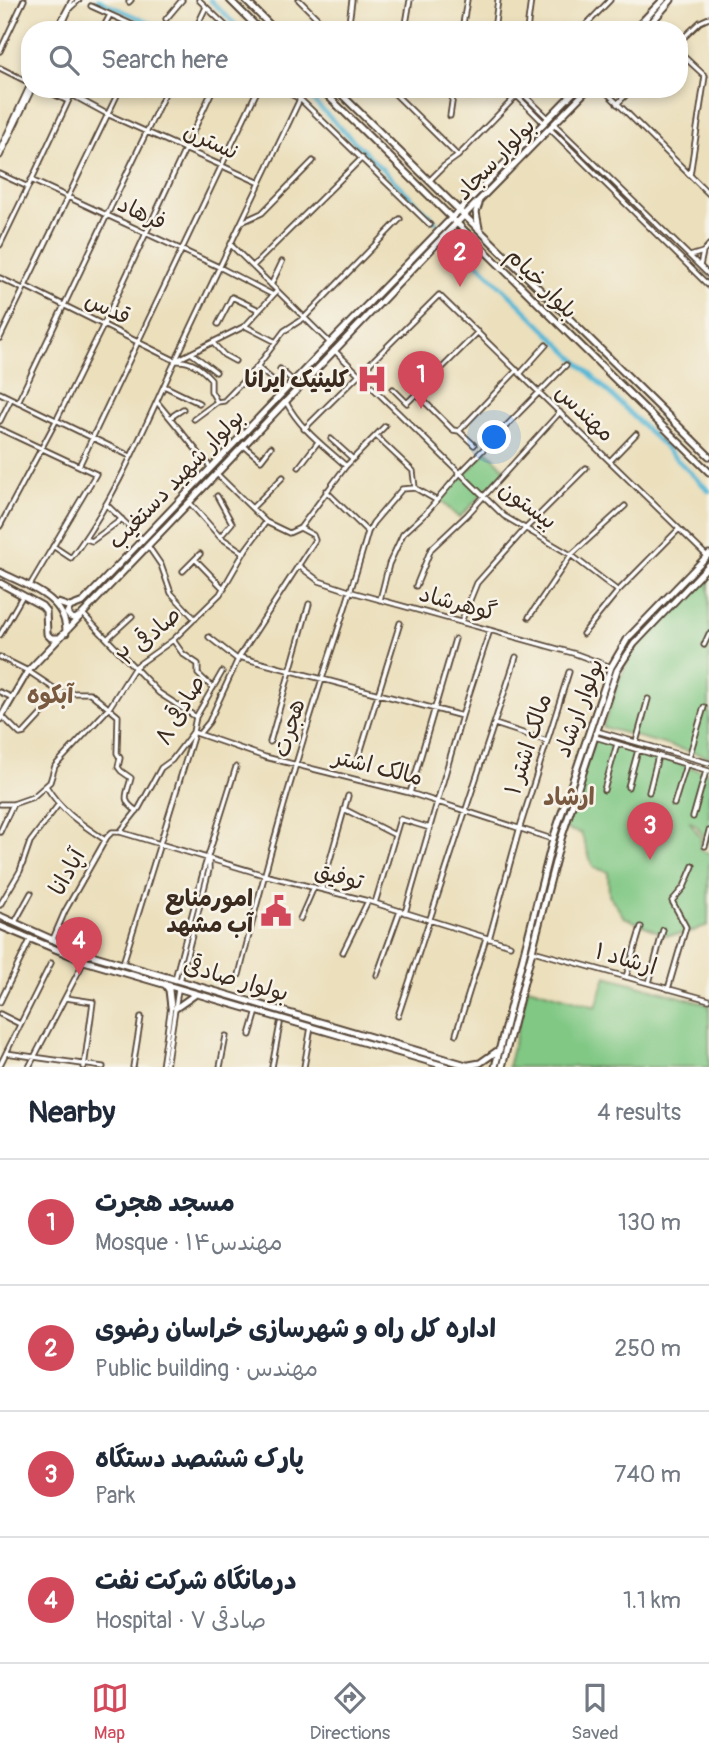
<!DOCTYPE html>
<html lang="en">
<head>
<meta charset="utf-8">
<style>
	body { margin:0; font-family:Pangolin,"Playpen Sans Arabic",sans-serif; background:#f2f2f3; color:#1f2937 }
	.you { position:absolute; left:495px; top:438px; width:24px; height:24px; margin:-18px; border:5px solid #fff; border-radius:50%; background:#1a73e8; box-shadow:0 0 0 10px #1a73e833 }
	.badge { display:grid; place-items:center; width:46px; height:46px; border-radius:50%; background:#d1495b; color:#fff; font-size:23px; font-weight:700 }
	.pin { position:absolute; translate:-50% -58px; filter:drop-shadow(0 2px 4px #0008) }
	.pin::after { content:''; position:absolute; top:37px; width:24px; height:21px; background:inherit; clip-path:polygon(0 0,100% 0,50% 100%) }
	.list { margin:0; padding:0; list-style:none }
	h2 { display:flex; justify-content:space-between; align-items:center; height:91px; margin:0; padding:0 28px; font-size:30px }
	h2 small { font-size:23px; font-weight:400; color:#747a83 }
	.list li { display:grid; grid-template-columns:46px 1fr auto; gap:21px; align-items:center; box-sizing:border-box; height:126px; padding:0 28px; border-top:2px solid #e0e1e3 }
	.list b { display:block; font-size:26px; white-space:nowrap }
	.list p { margin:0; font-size:23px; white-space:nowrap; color:#747a83 }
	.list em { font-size:23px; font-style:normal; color:#747a83 }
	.icon { flex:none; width:38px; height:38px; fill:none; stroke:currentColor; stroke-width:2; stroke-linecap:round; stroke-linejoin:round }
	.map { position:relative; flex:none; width:709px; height:1067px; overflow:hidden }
	.search { position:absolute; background:#fff; box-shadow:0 4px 10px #0003; left:21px; right:21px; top:21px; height:77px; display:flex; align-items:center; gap:18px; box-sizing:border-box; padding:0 24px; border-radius:28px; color:#747a83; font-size:26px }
	.sheet { height:595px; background:#fff }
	nav { display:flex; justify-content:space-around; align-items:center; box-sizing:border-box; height:98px; border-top:2px solid #e0e1e3; background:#fff; font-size:19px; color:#747a83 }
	nav a { display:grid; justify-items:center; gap:4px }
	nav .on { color:#d1495b }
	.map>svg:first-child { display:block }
	.green { fill:#80c884; stroke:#5e7951; stroke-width:2 }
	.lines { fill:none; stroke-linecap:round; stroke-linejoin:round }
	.canal { stroke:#56b7d5; stroke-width:4.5 }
	.minor-casing { stroke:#554536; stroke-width:7 }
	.major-casing { stroke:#554536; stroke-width:9 }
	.minor { stroke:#fff; stroke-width:3.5 }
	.major { stroke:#fff; stroke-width:5 }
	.labels { text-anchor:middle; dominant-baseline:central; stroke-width:5; stroke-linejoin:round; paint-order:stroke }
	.street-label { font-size:23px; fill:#3b2a1e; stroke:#f7f3e8 }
	.poi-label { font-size:23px; font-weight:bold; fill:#3b2a1e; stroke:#f7f3e8; text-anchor:end }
	.neighbourhood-label { font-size:24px; font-weight:bold; fill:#795a41; stroke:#f7f3e8 }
</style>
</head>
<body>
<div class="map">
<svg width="709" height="1067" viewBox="0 0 709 1067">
	<rect width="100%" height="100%" fill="#f7f3e8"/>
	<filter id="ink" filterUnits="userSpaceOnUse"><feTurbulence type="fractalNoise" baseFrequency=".0143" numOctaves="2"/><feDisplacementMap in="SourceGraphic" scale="14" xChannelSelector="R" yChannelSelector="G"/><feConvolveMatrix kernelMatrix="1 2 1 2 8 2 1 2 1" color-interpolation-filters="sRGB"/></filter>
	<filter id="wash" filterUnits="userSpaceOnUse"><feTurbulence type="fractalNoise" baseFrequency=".00686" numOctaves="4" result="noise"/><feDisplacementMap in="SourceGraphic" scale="28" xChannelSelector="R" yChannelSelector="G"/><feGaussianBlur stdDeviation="1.57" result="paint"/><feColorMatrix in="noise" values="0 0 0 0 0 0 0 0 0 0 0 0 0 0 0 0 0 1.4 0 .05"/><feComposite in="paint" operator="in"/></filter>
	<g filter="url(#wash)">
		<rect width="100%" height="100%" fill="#ebdfbc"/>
		<path class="green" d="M487,451l19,19 -47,48 -19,-18z
			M709,570v187l-106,-30 16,-47 14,-28z
			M595,737l114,36v72l-13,-20 -7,-4 12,17 -1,12 9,3 -1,72 -22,9 -21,1 -41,-18 -15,-22 -1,-23 -15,-5 -12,-34 -17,-4z
			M606,976l103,29v62h-201l20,-80 68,20z"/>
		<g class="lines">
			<path class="canal" d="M98,0l67,30
				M210,0l31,30
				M301,89l135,133
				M454,240l255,251"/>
		</g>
	</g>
	<g filter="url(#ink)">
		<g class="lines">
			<defs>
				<path id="minor" d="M199,0l31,30
					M299,0l30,30
					M129,2l2,-2
					M91,6l53,24
					M166,19l16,-19
					M56,30l16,-30
					M60,30l10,-22 9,-8
					M102,30l8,-15
					M195,30l11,-23
					M348,30l4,-30
					M405,30l5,-30
					M462,30l5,-30
					M494,30l4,-30
					M527,30l4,-30
					M581,30l29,-30
					M679,42l21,-20 9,-4
					M0,51l24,-51
					M679,52l26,24
					M0,68l30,15
					M43,89l25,12
					M281,89l19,10 130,126
					M390,89l68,67
					M518,89l30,29
					M603,89l106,105
					M72,95l35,19 153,69
					M517,96l27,27
					M617,104l15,-15
					M450,116l4,-27
					M554,124l155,151
					M549,128l160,158
					M0,149l30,-64
					M0,156l32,-67
					M0,174l28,13 3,-7 188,87 54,28
					M690,175l15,-99
					M32,179l42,-90
					M429,181l15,-15 14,-10 65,-67
					M242,222l20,-9 51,-52
					M0,245l28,-58
					M231,245l99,98
					M690,256l13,-4 6,-7
					M253,266l109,-108
					M700,266l3,-14
					M0,278l23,11
					M271,285l11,-23
					M25,286l151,75c15,-1 25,7 35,18v12l6,11
					M218,324l14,-27 27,13
					M245,326l31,16
					M0,338l120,-249
					M213,343l11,12 11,6
					M334,350l170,166 67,39 47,36
					M191,353l25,19
					M177,360l68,-34 32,-35
					M257,367l28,23
					M280,369l13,12
					M520,374l26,-29
					M164,386l35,17
					M393,389l14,14 71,-71
					M0,393l130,63
					M417,394l36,36 6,1 15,14
					M18,402l149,-313
					M157,402l54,66
					M286,402c14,27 38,44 60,64
					M171,417l12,-8
					M194,419l23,-17 7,-1 33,-34 27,-36 20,-13 96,-99
					M0,421l11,-22
					M0,429l96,45 -67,113
					M304,429l135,-134 268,261
					M459,431l58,-61
					M376,436l37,35 2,17
					M331,439l22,20
					M244,446l17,14 10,-13
					M610,461l26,-27
					M79,466l179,-377
					M299,467l19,-25
					M218,475l48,47 23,11 11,-5
					M326,491l42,41
					M217,496l15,27 -12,14
					M190,503l30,34 24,16
					M106,504l36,35
					M252,508l31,-31
					M0,526l56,-105 47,-95 110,-237
					M300,528l46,-62 39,-40
					M86,539l6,2 30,-22
					M53,546l18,12c46,-61 75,-135 107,-203 40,-86 82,-171 122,-256
					M148,546l13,19 10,28 24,26
					M195,559l29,30
					M299,566l20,15 33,11 224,62 35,13
					M183,571l17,-17
					M416,586l15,-37 36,-34 93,-103
					M380,600l9,-36 14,-30 23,-21 34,-40 106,-108
					M83,614l76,79 37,24
					M529,617l42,-62 54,-49
					M461,622l16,-39 48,-54 61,-61
					M583,634l35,-43 61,-62
					M0,635l23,-40
					M209,637l28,22
					M108,638l24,-22
					M173,640l10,14 15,10v10l15,14
					M704,645l5,-11
					M0,657l28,14 33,22h29l28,23 -1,37 3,5 -2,9 3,4 10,7c-4,17 -11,22 6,33
					M239,657l223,59
					M0,692l11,5
					M2,716l18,18 4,-1 37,-40
					M495,724l52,17
					M597,731l112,32
					M199,734l10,-12 30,-65 76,-117 -2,-5 -13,-7
					M595,737l114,34
					M270,742l39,-138
					M636,742l12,-43
					M689,757l15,-50
					M356,766l44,-143
					M46,786c16,26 34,37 59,54
					M628,787l10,-37
					M604,790l13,-46
					M649,792l9,-36
					M410,793l45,-154
					M0,804h13l20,-7 17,-15 5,-16 54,-58 26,-41 38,-27 47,-46 26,-45 20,-27
					M674,804l12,-39
					M344,809l51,26
					M693,817l13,-46
					M0,832l13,-28
					M120,832l19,-24 22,-40 11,-8 21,-28 3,-15 26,-45
					M705,846l4,-15
					M322,888l26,-92
					M375,903l25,-84 30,9
					M0,905l20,-34 10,-29 28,-37
					M405,913l57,-197 28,-86
					M300,919l14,-32
					M15,922l16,-29
					M53,939l12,-28 42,-74 5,-5h8l144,43 104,26 142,44
					M489,939l31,-112 49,-155
					M533,951l176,49
					M343,952l25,-51
					M124,960l69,-223v-5l72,25 145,36 142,46
					M239,975c24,-99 52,-198 83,-296 16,-49 32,-97 46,-147l5,-9 29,-34 13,-1 21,12
					M377,975l23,-64
					M626,977l15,-50
					M175,979l29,-110 32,-102
					M180,981l29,-111v-9
					M649,983l14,-53
					M668,989l18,-62 -14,-26 12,-14 9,-21
					M66,998l27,4 -9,65
					M0,1002l31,-64
					M0,1014l20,10
					M398,1016l118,-359
					M456,1034l30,-96
					M250,1035l7,-24
					M6,1053l97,14
					M0,1065l51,-102
					M29,1067l52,-100
					M133,1067l8,-50
					M162,1067l9,-61
					M166,1067l12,-77
					M220,1067l6,-31
					M272,1067l8,-43
					M304,1067l7,-40"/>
				<path id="major" d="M230,0l30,30
					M245,0l30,30
					M634,30l29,-30
					M645,30l26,-30
					M321,89l388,383
					M336,89l373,367
					M479,228l-3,-16 3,-8
					M0,572c27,14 67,25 66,61
					M0,583l42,23 4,5 1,23 4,4h8
					M58,603l12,4 13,-5 247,-259 247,-254
					M70,607l-3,6 3,4 5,2 3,-2
					M0,719l28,-48 415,-434 145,-148
					M0,916l78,35 395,116
					M0,926l84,35 364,106
					M165,984l4,6 2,17
					M176,1008l20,-14
					M469,1065l11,-2 20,-14
					M495,1067l58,-228 58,-172 17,-29 81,-84
					M502,1067l59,-228 56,-169 17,-26 75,-79"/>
			</defs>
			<use href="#minor" class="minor-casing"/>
			<use href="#major" class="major-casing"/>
			<use href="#minor" class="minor"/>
			<use href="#major" class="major"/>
		</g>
	</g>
	<defs>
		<symbol id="hospital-bare" viewBox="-9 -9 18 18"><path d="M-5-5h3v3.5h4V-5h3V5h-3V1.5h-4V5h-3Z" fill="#d1495b" stroke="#f7f3e8" stroke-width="2.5" paint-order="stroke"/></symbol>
		<symbol id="civic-bare" viewBox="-9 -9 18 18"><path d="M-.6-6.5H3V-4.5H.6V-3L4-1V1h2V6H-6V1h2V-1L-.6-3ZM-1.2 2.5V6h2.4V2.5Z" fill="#d1495b" stroke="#f7f3e8" stroke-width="2.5" paint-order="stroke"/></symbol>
	</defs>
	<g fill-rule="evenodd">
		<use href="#hospital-bare" x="350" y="357" width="44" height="44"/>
		<use href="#civic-bare" x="254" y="889" width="44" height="44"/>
	</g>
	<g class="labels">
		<g class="street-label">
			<text transform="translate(211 141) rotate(25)">نسترن</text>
			<text transform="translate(495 159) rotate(-46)">بولوار سجاد</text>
			<text transform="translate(142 213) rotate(25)">فرهاد</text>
			<text transform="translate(542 283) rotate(45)">بلوار خیام</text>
			<text transform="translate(108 308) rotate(26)">قدس</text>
			<text transform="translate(585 413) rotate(44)">مهندس</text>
			<text transform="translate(176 479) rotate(-46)">بولوار شهید دستغیب</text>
			<text transform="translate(528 505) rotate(36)">بیستون</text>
			<text transform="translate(458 603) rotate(15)">گوهرشاد</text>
			<text transform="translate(149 636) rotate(-42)">صادقی ۲</text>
			<text transform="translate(579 708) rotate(-70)">بولوار ارشاد</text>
			<text transform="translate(180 710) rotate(-60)">صادقی ۸</text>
			<text transform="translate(289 728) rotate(-73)">هجرت</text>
			<text transform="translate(528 744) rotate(-72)">مالک اشتر ۱</text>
			<text transform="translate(378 767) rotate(14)">مالک اشتر</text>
			<text transform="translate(67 872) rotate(-61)">آپادانا</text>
			<text transform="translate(339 876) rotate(15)">توفیق</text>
			<text transform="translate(626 959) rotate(16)">ارشاد ۱</text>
			<text transform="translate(236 979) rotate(16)">بولوار صادقی</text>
		</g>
		<g class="poi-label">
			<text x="349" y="379">کلینیک ایرانا</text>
			<text x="253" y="898">امورمنابع<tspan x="253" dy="26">آب مشهد</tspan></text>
		</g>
		<g class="neighbourhood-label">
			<text x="50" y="695">آبکوه</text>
			<text x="569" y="797">ارشاد</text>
		</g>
	</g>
</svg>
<div class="you"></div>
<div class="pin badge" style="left:421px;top:409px">1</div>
<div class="pin badge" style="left:460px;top:287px">2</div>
<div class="pin badge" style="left:650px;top:860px">3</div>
<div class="pin badge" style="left:79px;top:975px">4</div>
<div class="search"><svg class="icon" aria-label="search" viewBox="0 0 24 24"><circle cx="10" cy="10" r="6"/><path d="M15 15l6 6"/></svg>Search here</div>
</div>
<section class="sheet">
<h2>Nearby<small>4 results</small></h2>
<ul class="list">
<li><span class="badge">1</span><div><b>مسجد هجرت</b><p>Mosque · مهندس۱۴</p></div><em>130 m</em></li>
<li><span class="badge">2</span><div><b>اداره کل راه و شهرسازی خراسان رضوی</b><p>Public building · مهندس</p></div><em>250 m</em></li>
<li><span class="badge">3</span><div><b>پارک‌ ششصد دستگاه</b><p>Park</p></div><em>740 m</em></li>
<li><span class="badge">4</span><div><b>درمانگاه شرکت نفت</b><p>Hospital · صادقی ۷</p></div><em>1.1 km</em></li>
</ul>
</section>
<nav>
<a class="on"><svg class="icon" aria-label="map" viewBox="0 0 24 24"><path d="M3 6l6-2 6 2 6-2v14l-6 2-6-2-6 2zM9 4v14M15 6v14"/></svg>Map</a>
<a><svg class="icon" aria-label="directions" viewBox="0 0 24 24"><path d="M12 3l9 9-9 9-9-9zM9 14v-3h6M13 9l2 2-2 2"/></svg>Directions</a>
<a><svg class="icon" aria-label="saved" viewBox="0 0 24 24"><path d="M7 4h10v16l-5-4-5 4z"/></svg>Saved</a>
</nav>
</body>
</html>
